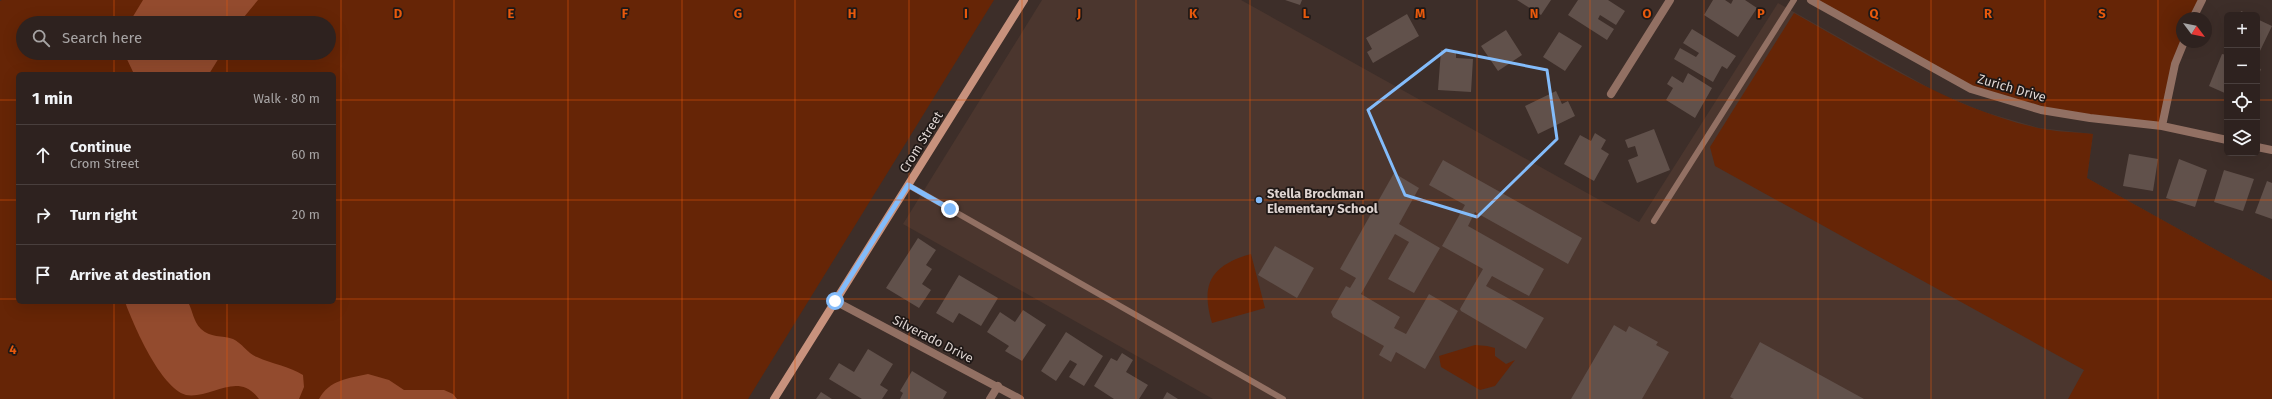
<!DOCTYPE html>
<html lang="en">
<head>
<meta charset="utf-8">
<style>
	body { margin:0; font-family:"Fira Sans",sans-serif; background:#3a2f2c; color:#f1f3f6 }
	.controls { position:absolute; right:12px; top:12px; display:grid; overflow:hidden; border-radius:6px; box-shadow:0 4px 16px #0002 }
	.controls button { width:36px; height:36px; display:grid; place-items:center; padding:0; border:0; border-bottom:1px solid #493f3d; background:#2e221f; color:#f1f3f6; font:20px sans-serif }
	.compass { position:absolute; left:2176px; top:12px; width:36px; height:36px; border-radius:50%; background:#2e221f; box-shadow:0 4px 16px #0002; rotate:122deg }
	.stop { position:absolute; width:12px; height:12px; margin:-9px; border:3px solid #83bcfb; border-radius:50%; background:#fff }
	.stop.end { background:#83bcfb; border-color:#fff; box-shadow:0 1px 4px #0008 }
	.list { margin:0; padding:0; list-style:none }
	h2 { display:flex; justify-content:space-between; align-items:center; height:52px; margin:0; padding:0 16px; font-size:17px }
	h2 small { font-size:13px; font-weight:400; color:#a7a4a4 }
	.list li { display:grid; grid-template-columns:26px 1fr auto; gap:12px; align-items:center; box-sizing:border-box; height:60px; padding:0 16px; border-top:1px solid #493f3d }
	.list b { display:block; font-size:15px; white-space:nowrap }
	.list p { margin:0; font-size:13px; white-space:nowrap; color:#a7a4a4 }
	.list em { font-size:13px; font-style:normal; color:#a7a4a4 }
	.icon { flex:none; width:22px; height:22px; fill:none; stroke:currentColor; stroke-width:2; stroke-linecap:round; stroke-linejoin:round }
	.map { position:relative; flex:none; width:2272px; height:399px; overflow:hidden }
	.search { position:absolute; background:#2e221f; box-shadow:0 4px 16px #0002; left:16px; top:16px; width:320px; height:44px; display:flex; align-items:center; gap:10px; box-sizing:border-box; padding:0 14px; border-radius:22px; color:#a7a4a4; font-size:15px }
	.panel { position:absolute; background:#2e221f; box-shadow:0 4px 16px #0002; left:16px; top:72px; width:320px; height:232px; border-radius:6px }
	.map>svg:first-child { display:block }
	.built { fill:#4b362e }
	.green { fill:#662506; fill-rule:evenodd }
	.water { fill:#934b2e }
	.building { fill:#61514b }
	.lines { fill:none; stroke-linecap:round; stroke-linejoin:round }
	.lane { stroke:#927063; stroke-width:6 }
	.street { stroke:#927063; stroke-width:8 }
	.secondary { stroke:#c8927d; stroke-width:8 }
	.route { stroke:#83bcfb; stroke-width:5 }
	.marked { fill:none; stroke:#83bcfb; stroke-width:3; stroke-linejoin:round }
	.grid { fill:none; stroke:#e8590c; stroke-width:1; stroke-opacity:0.55 }
	.poi-dot { fill:#83bcfb; stroke:#1f1816; stroke-width:1.5 }
	.labels { text-anchor:middle; dominant-baseline:central; stroke-width:3.5; stroke-linejoin:round; paint-order:stroke }
	.street-label { font-size:13px; fill:#ded4d1; stroke:#1f1816 }
	.poi-label { font-size:13px; font-weight:bold; fill:#ded4d1; stroke:#1f1816; text-anchor:start }
	.grid-label { font-size:13px; text-anchor:middle; font-weight:bold; fill:#e8590c; stroke:#1f1816; stroke-width:3.5; stroke-linejoin:round; paint-order:stroke }
</style>
</head>
<body>
<div class="map">
<svg width="2272" height="399" viewBox="0 0 2272 399">
	<rect width="100%" height="100%" fill="#3d2e29"/>
	<path class="built" d="M1042,0h199l398,222 139,-219 160,90 46,19 55,16 54,6 -6,44 185,103v118h-1059l-310,-175z"/>
	<path class="green" d="M2,0h992l-246,399h-748v-398zM23,23h306v30h-306zM18,74h316v228h-316z
		M1811,0h391l-9,18h-11v24l-20,84 -72,-8 -119,-29z
		M1794,13c79,44 155,95 244,115 18,4 37,4 55,6l-6,44 185,103v118h-204l16,-29 -369,-204 -5,-19z
		M1251,254l14,54 -53,15c-12,-40 0,-58 39,-69z
		M1475,345l12,1 8,2v8l11,8 9,-4 -20,26 -15,4 -39,-23 -2,-11z"/>
	<path class="water" d="M143,0h115l-19,23h-110z
		M124,53h98l-13,21h-75z
		M125,302h63c5,9 5,19 13,27 9,9 21,6 32,10 9,4 15,15 24,18 15,7 32,9 46,18l1,12 -5,12h-40c-21,-29 -47,0 -73,-4 -26,-8 -52,-69 -61,-93z
		M368,374l21,6 15,10h40l9,4 4,5h-138c10,-19 30,-21 49,-25z"/>
	<path class="building" d="M1285,0h17l-2,5z
		M1517,0h34l-10,15z
		M1578,0h30l17,11 -9,14 -16,-10 -2,4 16,10 -7,11 -39,-25z
		M1713,0h12l6,4 2,-4h12l12,8 -19,29 -34,-22z
		M2241,11l9,4h-10z
		M1407,14l12,22 -46,27 -6,-11 5,-3 -6,-11z
		M2257,19l15,7 -13,27h-2z
		M1692,29l44,27 -9,13 -5,-3 -9,16 -39,-23 6,-11 16,9 3,-4 -16,-10z
		M1506,30l16,25 -24,16 -17,-25z
		M1559,32l23,14 -17,25 -22,-14z
		M1441,50l15,1v7l17,1 -2,33 -33,-2z
		M2222,54l5,1v39l-18,-8z
		M2257,68l4,1 -4,11z
		M1688,73l24,15 -17,30 -29,-18 7,-12 -6,-4 5,-8 11,7z
		M1556,91l6,13 6,-3 7,15 -37,18 -13,-28z
		M1654,129l16,41 -33,13 -9,-23 10,-4 -3,-10 -7,2 -3,-8z
		M1595,133l11,7 -5,9 8,5 -15,27 -30,-17 16,-29 11,6z
		M2129,154l29,5 -5,32 -30,-5z
		M2179,159l28,11 -12,37 -29,-9z
		M1443,160l139,78 -14,26 -93,-52 -7,14 76,43 -15,27 -37,-20 -6,10 58,32 -18,31 -65,-38 -1,-2 23,-40 -41,-23 23,-41 -36,-20z
		M2224,170l30,9 -11,32 -29,-9z
		M1394,173l25,15 -20,36 41,24 -26,45 -26,-14 21,-37 -14,-8 -34,60 39,23 -6,11 12,6 23,-40 29,17 -33,58 -29,-17 -5,10 -12,-7 5,-9 -51,-29 -2,-5 15,-26 4,2 6,-10 -16,-9z
		M2267,181l5,2v36l-17,-6z
		M918,238l18,12 -10,15 6,4 -10,15 9,6 -12,18 -33,-20z
		M1275,246l39,22 -17,30 -39,-23z
		M959,275l39,23 -17,28 -22,-13 -6,10 -17,-10z
		M1023,310l23,15 -24,36 -17,-10 4,-5 -22,-14 13,-20 15,10z
		M1614,325l12,7 3,-6 29,16 -2,3 13,7 -27,47h-71z
		M1066,332l37,24 -19,30 -15,-9 8,-13 -7,-4 -14,21 -15,-10z
		M1760,342l104,57h-130l-4,-2z
		M868,349l25,15 -13,21 8,5 -6,9h-20l-33,-20 10,-16 15,9z
		M1122,353l11,7 -7,12 22,13 -9,14h-25l-20,-13 17,-28 6,3z
		M912,371l35,21 -4,7h-43l3,-6 -3,-2z
		M821,392l11,7h-16z
		M1167,392l11,7h-15z"/>
	<g class="lines">
		<path class="lane" d="M908,185l375,214
			M1654,221l140,-221"/>
		<path class="street" d="M1811,0l160,89 70,21 49,8 72,8 65,14
			M2193,18l9,-18
			M1611,94l59,-94
			M2162,126l13,-62 9,-22
			M2257,147l15,3
			M835,301l185,98
			M990,399l8,-13"/>
		<path class="secondary" d="M774,399l250,-399"/>
	</g>
	<g class="lines">
		<path class="route" d="M835,301l73,-116 42,24"/>
	</g>
	<path class="marked" d="M1446,50l101,20 10,69 -80,78 -72,-22 -37,-85z"/>
	<path class="grid" d="M114,0v23M227,0v23M341,0v399M454,0v399M568,0v399M682,0v399M795,0v399M909,0v399M1022,0v399M1136,0v399M1250,0v399M1363,0v399M1477,0v399M1590,0v399M1704,0v399M1818,0v399M1931,0v399M2045,0v399M2158,0v399M114,53v21M227,53v21M0,100h18M334,100h1893M2257,100h15M0,200h18M334,200h1938M0,299h18M334,299h1938M114,302v97M227,302v97"/>
	<circle class="poi-dot" cx="1259" cy="200" r="4"/>
	<g class="labels">
		<g class="street-label">
			<text transform="translate(2012 88) rotate(16)">Zurich Drive</text>
			<text transform="translate(921 142) rotate(-58)">Crom Street</text>
			<text transform="translate(933 339) rotate(27)">Silverado Drive</text>
		</g>
		<g class="poi-label">
			<text x="1267" y="193">Stella Brockman<tspan x="1267" dy="15">Elementary School</tspan></text>
		</g>
	</g>
	<g class="grid-label">
		<text x="398" y="18">D</text>
		<text x="511" y="18">E</text>
		<text x="625" y="18">F</text>
		<text x="738" y="18">G</text>
		<text x="852" y="18">H</text>
		<text x="966" y="18">I</text>
		<text x="1079" y="18">J</text>
		<text x="1193" y="18">K</text>
		<text x="1306" y="18">L</text>
		<text x="1420" y="18">M</text>
		<text x="1534" y="18">N</text>
		<text x="1647" y="18">O</text>
		<text x="1761" y="18">P</text>
		<text x="1874" y="18">Q</text>
		<text x="1988" y="18">R</text>
		<text x="2102" y="18">S</text>
		<text x="13" y="354">4</text>
	</g>
</svg>
<div class="controls">
<button>+</button>
<button>−</button>
<button><svg class="icon" aria-label="locate" viewBox="0 0 24 24"><circle cx="12" cy="12" r="6"/><path d="M12 2v4M12 18v4M2 12h4M18 12h4"/></svg></button>
<button><svg class="icon" aria-label="layers" viewBox="0 0 24 24"><path d="M12 4l9 5-9 5-9-5zM3 14l9 5 9-5"/></svg></button>
</div>
<svg class="compass" viewBox="-18 -18 36 36"><path d="M0-13l5 13h-10z" fill="#e53935"/><path d="M0 13l5-13h-10z" fill="#a7a4a4"/></svg>
<div class="stop" style="left:835px;top:301px"></div>
<div class="stop end" style="left:950px;top:209px"></div>
<div class="search"><svg class="icon" aria-label="search" viewBox="0 0 24 24"><circle cx="10" cy="10" r="6"/><path d="M15 15l6 6"/></svg>Search here</div>
<section class="panel">
<h2>1 min<small>Walk · 80 m</small></h2>
<ul class="list">
<li><svg class="icon" aria-label="ahead" viewBox="0 0 24 24"><path d="M12 20V5M6 11l6-6 6 6"/></svg><div><b>Continue</b><p>Crom Street</p></div><em>60 m</em></li>
<li><svg class="icon" aria-label="right" viewBox="0 0 24 24"><path d="M7 20v-9h11M14 6l5 5-5 5"/></svg><div><b>Turn right</b></div><em>20 m</em></li>
<li><svg class="icon" aria-label="arrive" viewBox="0 0 24 24"><path d="M6 21V4h12l-3 4 3 4H6"/></svg><div><b>Arrive at destination</b></div></li>
</ul>
</section>
</div>
</body>
</html>
